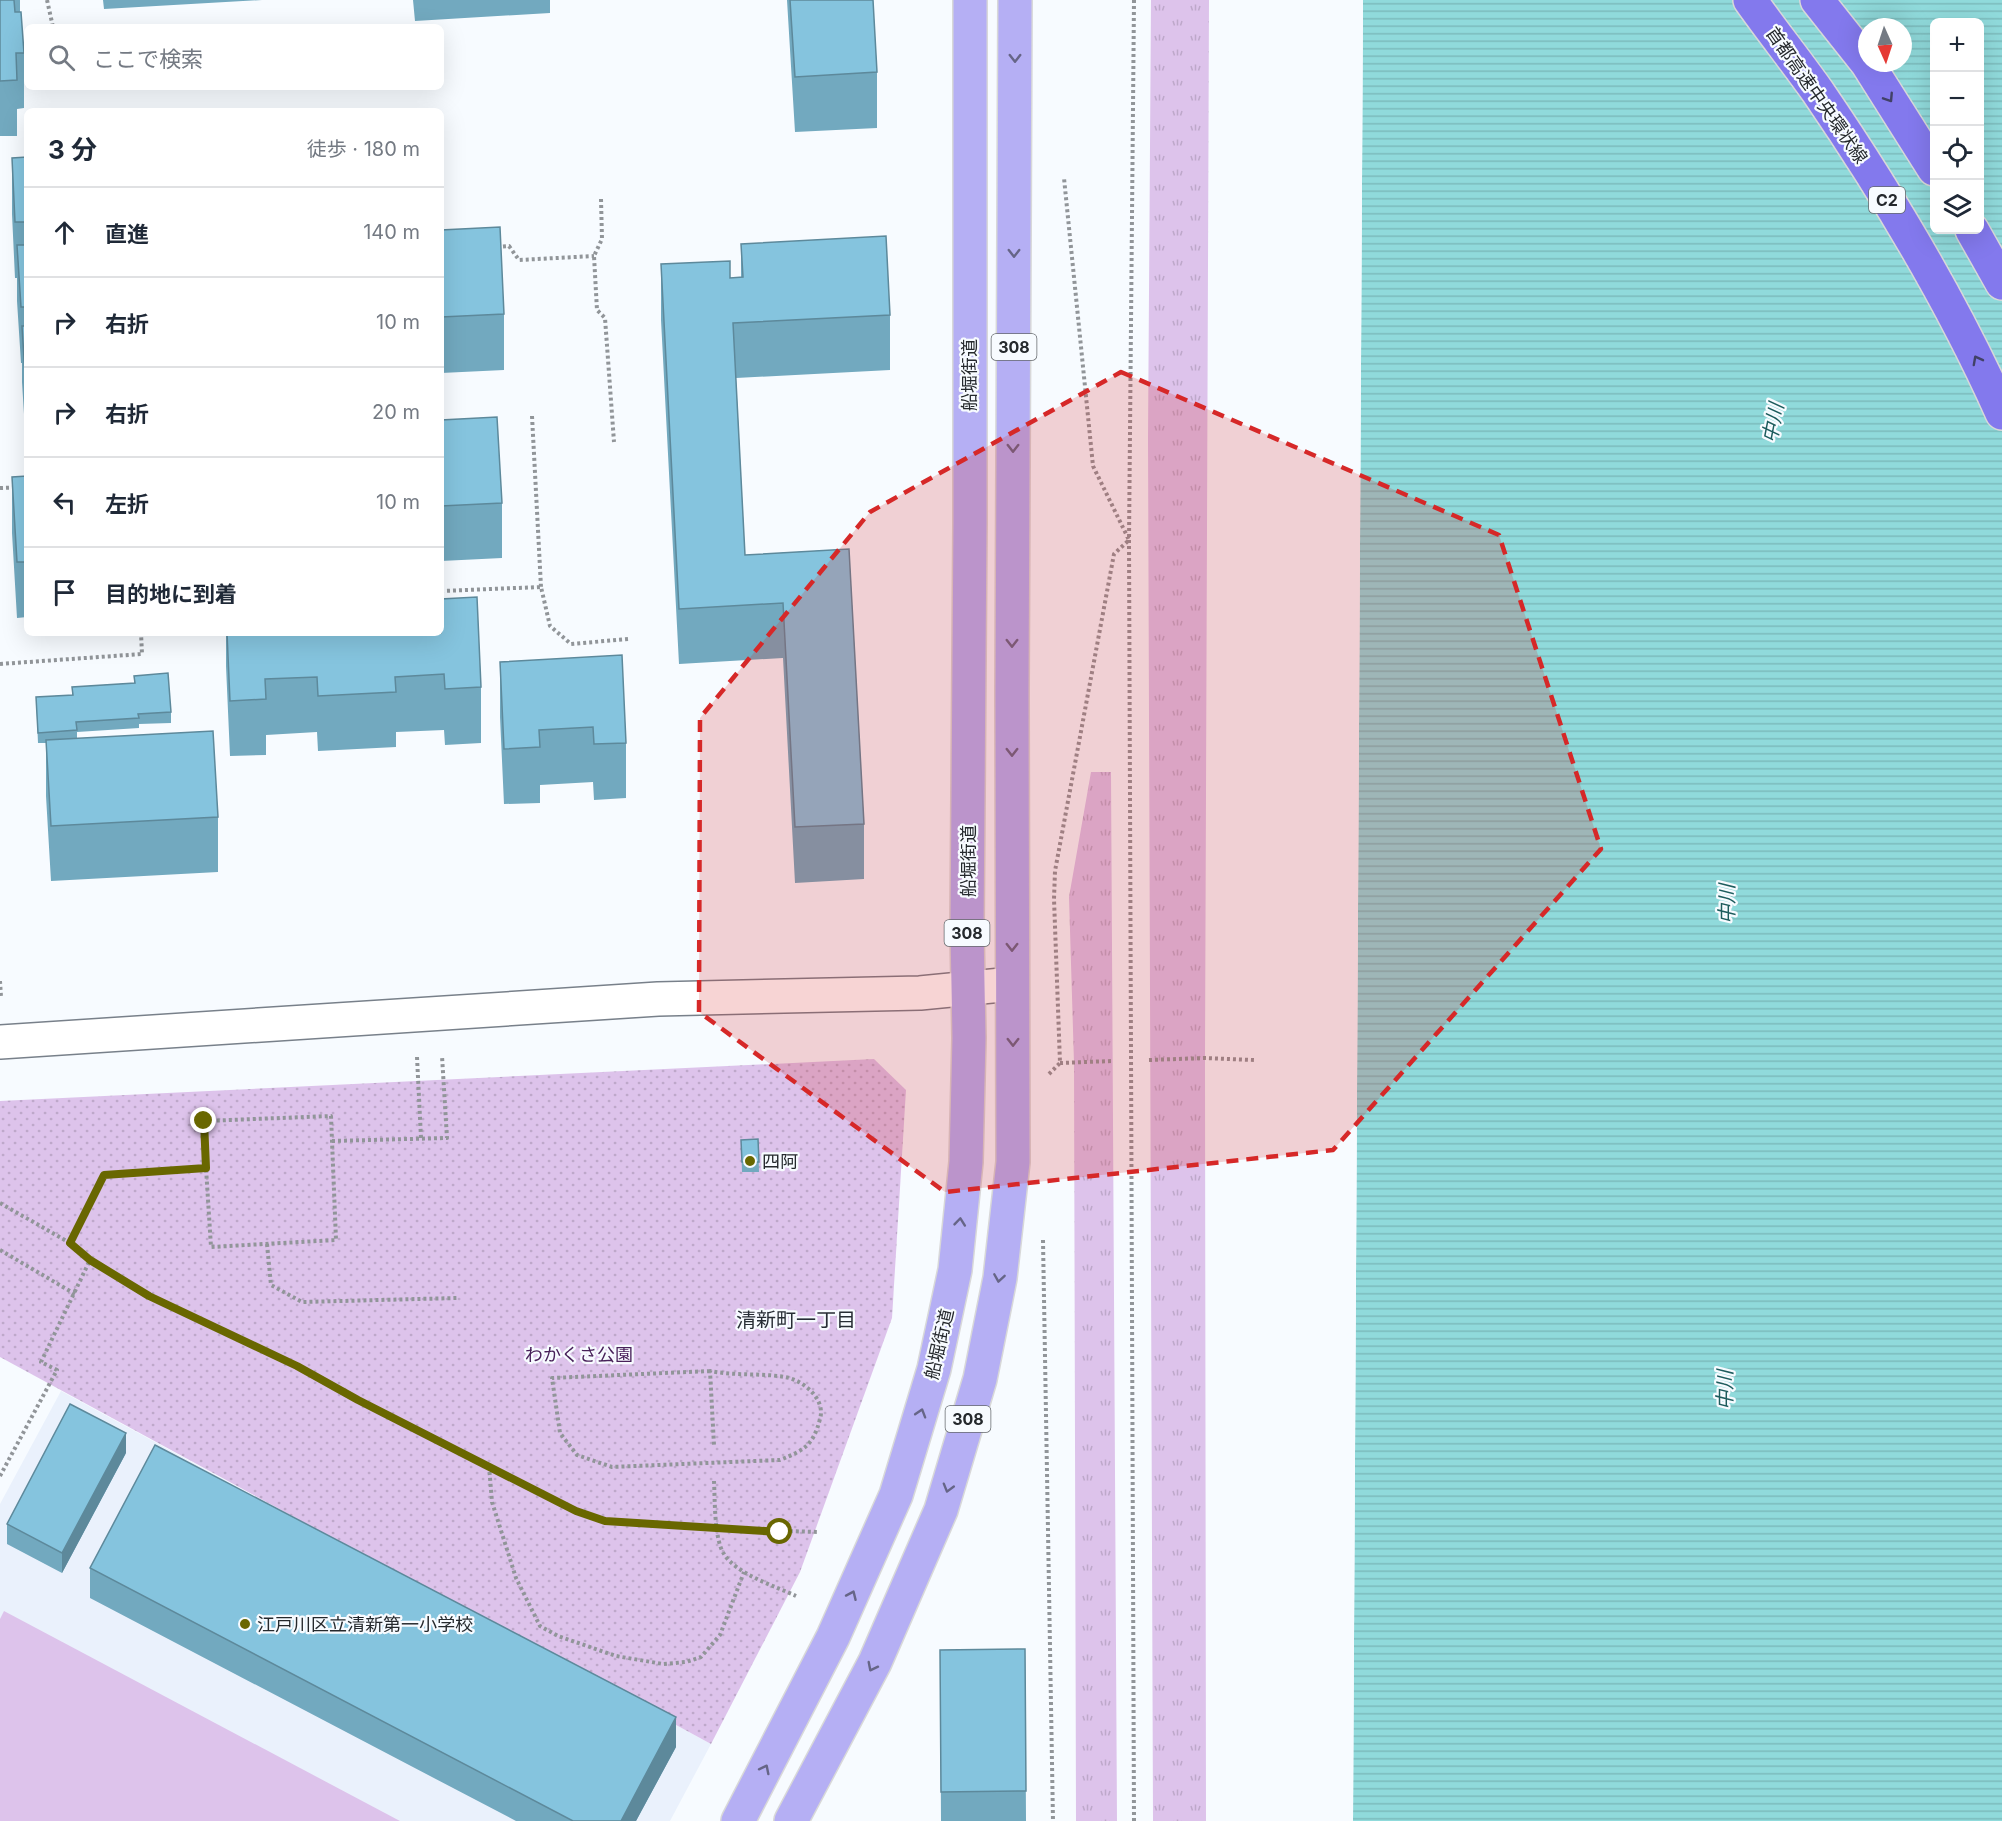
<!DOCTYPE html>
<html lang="ja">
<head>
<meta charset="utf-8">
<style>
	body { margin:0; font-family:Inter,"Noto Sans JP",sans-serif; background:#f6f6f7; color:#1f2937 }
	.controls { position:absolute; right:18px; top:18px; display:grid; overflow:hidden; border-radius:9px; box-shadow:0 6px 24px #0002 }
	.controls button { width:54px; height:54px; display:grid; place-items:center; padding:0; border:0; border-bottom:2px solid #e0e1e3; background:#fff; color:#1f2937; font:30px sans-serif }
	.compass { position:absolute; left:1858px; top:18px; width:54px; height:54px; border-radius:50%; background:#fff; box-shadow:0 6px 24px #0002; rotate:177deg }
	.stop { position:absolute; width:18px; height:18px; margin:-14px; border:4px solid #696700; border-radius:50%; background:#fff }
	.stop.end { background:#696700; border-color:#fff; box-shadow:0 2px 6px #0008 }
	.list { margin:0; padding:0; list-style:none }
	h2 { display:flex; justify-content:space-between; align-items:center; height:78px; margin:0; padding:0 24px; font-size:26px }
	h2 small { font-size:20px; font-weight:400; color:#747a83 }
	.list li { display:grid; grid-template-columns:39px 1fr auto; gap:18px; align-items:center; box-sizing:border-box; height:90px; padding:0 24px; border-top:2px solid #e0e1e3 }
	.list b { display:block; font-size:22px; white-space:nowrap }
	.list em { font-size:20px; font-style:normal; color:#747a83 }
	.icon { flex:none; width:33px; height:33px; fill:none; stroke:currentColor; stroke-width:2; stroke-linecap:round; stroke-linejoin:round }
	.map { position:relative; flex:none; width:2002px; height:1821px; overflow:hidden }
	.search { position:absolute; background:#fff; box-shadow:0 6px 24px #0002; left:24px; top:24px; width:420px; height:66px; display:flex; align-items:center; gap:15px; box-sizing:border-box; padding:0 21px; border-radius:9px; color:#747a83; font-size:22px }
	.panel { position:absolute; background:#fff; box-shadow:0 6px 24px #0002; left:24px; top:108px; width:420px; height:528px; border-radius:9px }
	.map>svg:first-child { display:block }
	.built { fill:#eaf1fc }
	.grass { fill:url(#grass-tufts) }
	.park { fill:url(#park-dots) }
	.pitch { fill:#ddc3eb }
	.water { fill:url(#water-rules); fill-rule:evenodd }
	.pier { fill:#f7fbff }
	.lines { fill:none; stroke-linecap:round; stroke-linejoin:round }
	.secondary-casing { stroke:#78808a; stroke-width:36 }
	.primary-casing { stroke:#d8d8d9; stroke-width:36 }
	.highway-casing { stroke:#d8d8d9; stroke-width:36 }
	.path { stroke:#919599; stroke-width:4; stroke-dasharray:3 3; stroke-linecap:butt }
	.secondary { stroke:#fff; stroke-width:33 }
	.primary { stroke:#b5aff4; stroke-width:33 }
	.highway { stroke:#8379ed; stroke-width:33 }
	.wall { fill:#72a9bf }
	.shaded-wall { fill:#5d899b }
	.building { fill:#85c4de; stroke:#5d899b; stroke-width:1.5 }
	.oneway { stroke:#666587 }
	.oneway2 { stroke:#414167 }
	.route { stroke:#696700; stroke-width:8 }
	.marked { fill:#d62828; fill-opacity:0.2; stroke:#d62828; stroke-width:4.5; stroke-dasharray:12 8; stroke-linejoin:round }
	.poi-dot { fill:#696700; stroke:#f7fbff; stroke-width:2 }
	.labels { text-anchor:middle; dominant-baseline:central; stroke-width:4.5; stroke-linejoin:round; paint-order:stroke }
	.shield { fill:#f7fbff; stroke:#64686c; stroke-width:1.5 }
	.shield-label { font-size:16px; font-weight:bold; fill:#25292d }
	.street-label { font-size:18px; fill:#25292d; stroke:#f7fbff }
	.poi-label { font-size:18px; fill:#25292d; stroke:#f7fbff; text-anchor:start }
	.park-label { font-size:18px; fill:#48215a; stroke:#f7fbff }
	.water-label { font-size:20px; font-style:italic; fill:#1d5c5d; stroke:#f7fbff }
	.neighbourhood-label { font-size:20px; fill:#272d35; stroke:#f7fbff }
</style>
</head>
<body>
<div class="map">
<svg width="2002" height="1821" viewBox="0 0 2002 1821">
	<defs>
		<pattern id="grass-tufts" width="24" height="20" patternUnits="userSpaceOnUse" patternTransform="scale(1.5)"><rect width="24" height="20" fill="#ddc3eb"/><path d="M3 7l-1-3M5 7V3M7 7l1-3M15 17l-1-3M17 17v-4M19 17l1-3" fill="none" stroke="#bea8ca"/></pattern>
		<pattern id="park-dots" width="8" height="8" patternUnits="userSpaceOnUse" patternTransform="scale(1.5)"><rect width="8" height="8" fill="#ddc3eb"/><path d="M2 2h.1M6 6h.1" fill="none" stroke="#bea8ca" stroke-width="1.8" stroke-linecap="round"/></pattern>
		<pattern id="water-rules" width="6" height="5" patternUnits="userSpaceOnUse" patternTransform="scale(1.5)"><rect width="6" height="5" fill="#90dadb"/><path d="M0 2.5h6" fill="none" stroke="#7cbbbc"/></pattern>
	</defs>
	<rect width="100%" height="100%" fill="#f7fbff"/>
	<path class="built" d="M61,1391l650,353 -41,77h-670v-317z"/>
	<path class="grass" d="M1151,0h58l-4,1058 1,763h-53l-5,-1382z
		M1091,772h20l6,1049h-41l-2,-758 -5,-166z"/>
	<path class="park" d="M874,1059l32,31 -14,228 -92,254 -89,172 -711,-387v-256z"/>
	<path class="pitch" d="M4,1611l396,210h-400v-202z"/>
	<path class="water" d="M1363,0h639v1821h-649zM1934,22h46v208h-46zM1867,27h36v36h-36z"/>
	<path class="pier" d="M1360,0h3l-10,1821h-3z"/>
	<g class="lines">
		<defs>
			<path id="secondary" d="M0,1042l658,-43 262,-6 92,-9"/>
			<path id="primary" d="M738,1821l95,-184 63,-142 38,-126 21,-99 11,-108 3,-124 -2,-107 3,-408v-523
				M791,1821l84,-159 66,-152 39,-131 20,-101 13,-116 -1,-469 3,-693"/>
			<path id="highway" d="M1750,0c22,31 46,61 68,92 69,101 134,209 184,321
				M1817,0l50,63 67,106
				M1972,230l30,53"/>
		</defs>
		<use href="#secondary" class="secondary-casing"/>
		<use href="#primary" class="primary-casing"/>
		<use href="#highway" class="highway-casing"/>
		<path class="path" d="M47,0l6,27
			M601,199l1,40 -8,17 3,54 8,8 9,124
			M497,247l12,-1 10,14 75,-4
			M532,416l9,171
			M0,488l27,-1
			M441,591l100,-4 9,39 21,18 57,-5
			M0,664l142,-10 -1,-21
			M0,981l1,16
			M417,1057l4,81
			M1149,1060l56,-2 49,2
			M1060,1063l52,-2
			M1049,1074l11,-11 -6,-164 1,-28 59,-317 15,-14 -36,-74 -29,-288
			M332,1141l115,-3 -5,-82
			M0,1203l70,40 20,17 59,36 148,70 61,34 218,111 29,10 112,8 102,3
			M1043,1240l10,581
			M70,1243l34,-68 102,-7 5,79 125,-7 -5,-124 -127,5 2,47
			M267,1244l4,41 31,17 155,-4
			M0,1250l75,44
			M710,1371l-158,7 8,55 17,22 35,12 168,-7c24,-10 33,-14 40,-41 6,-20 -17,-39 -35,-42 -24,-4 -49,-1 -75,-6l4,74
			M489,1466l3,36 24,76 24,48 18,10 58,20 47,8 23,-2 15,-5 19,-22 24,-63
			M0,1476l57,-106 -16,-8 49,-102
			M714,1481c1,19 0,58 10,73 12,20 51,32 72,42
			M1134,1821l-5,-1281 5,-540"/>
		<use href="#secondary" class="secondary"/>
		<use href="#primary" class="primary"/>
		<use href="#highway" class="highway"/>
	</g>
	<path class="wall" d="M0,0h20v12l4,41v55l-7,1v27h-17z
		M103,0h159l-158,9z
		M413,0h137v13l-135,8z
		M787,0h86l4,72v56l-82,4z
		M27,157v289h-1l-4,-64v-19h-1l-4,-62v-23h-2l-3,-64v-56z
		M441,230l63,84v56l-63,3z
		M741,244l149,71v55l-154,8 9,177 104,-6 15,275v55l-69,4 -12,-225 -104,6 -18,-344v-56l69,14 11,-1z
		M441,420l61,83v55l-61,3z
		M27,476v141l-10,1 -5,-85v-56z
		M226,633h215l40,54v56l-36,2 -1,-15 -48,2v15l-78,4 -1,-19 -51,3v20l-36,1 -4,-90z
		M500,662l126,81v55l-32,2 -1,-18 -53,3v18l-36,1 -4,-87z
		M134,676l37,36v11l-32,1v4l-62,4v6l141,79v55l-167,9 -5,-85v-53h-8l-2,-46 36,-2v-8l62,-4z
		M758,1139l1,33h-17l-1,-32z
		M126,1453l-64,120 -55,-29v-20z
		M90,1568l586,179 -40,74h-120l-426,-223z
		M1025,1649l1,172h-85l-1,-171z"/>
	<path class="shaded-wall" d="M126,1433v20l-64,120v-20z
		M676,1717v30l-40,74h-15z"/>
	<path class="building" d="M0,0h14l1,12h6l3,41h-8l1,27 -17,1z
		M790,0h83l4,72 -82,5z
		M27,157v65h-12l-3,-64z
		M500,227l4,87 -63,3v-87z
		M886,236l4,79 -157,8 12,232 104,-6 15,275 -69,3 -12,-224 -104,6 -18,-345 69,-3v17l13,-1 -2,-33z
		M17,245h10v62h-6z
		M22,326h5v64h-1z
		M497,417l5,86 -61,3v-86z
		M27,476v86h-10l-5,-85z
		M477,597l4,90 -36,2 -1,-15 -49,3 1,15 -78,4 -1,-19 -52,2 1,20 -36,2 -3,-68h214v-34z
		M622,655l4,88 -32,1 -1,-17 -54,3 1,17 -36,2 -4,-87z
		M168,673l3,39 -33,2 1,4 -63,4 1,8 -39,3 -2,-36 37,-2 -1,-8 63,-4 -1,-7z
		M213,731l5,86 -167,9 -5,-86z
		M758,1139l1,23h-17l-1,-22z
		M70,1404l56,29 -64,120 -55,-29z
		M155,1445l521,272 -55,104h-48l-483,-253z
		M1025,1649l1,142 -85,1 -1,-142z"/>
	<defs><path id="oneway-chevron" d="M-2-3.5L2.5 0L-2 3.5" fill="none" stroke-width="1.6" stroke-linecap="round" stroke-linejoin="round" transform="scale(1.5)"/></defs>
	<g class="oneway">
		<use href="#oneway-chevron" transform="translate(1015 58) rotate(90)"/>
		<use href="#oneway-chevron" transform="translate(1014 253) rotate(90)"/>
		<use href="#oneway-chevron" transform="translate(1013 448) rotate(90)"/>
		<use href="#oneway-chevron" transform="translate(1012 643) rotate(90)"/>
		<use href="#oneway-chevron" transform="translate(1012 752) rotate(90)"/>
		<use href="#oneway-chevron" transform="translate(1012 947) rotate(90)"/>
		<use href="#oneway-chevron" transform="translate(1013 1042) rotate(90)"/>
		<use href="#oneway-chevron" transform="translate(960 1222) rotate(-84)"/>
		<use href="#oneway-chevron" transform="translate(999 1278) rotate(99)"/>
		<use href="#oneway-chevron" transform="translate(921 1413) rotate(-73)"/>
		<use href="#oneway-chevron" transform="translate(948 1488) rotate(106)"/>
		<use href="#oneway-chevron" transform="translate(852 1595) rotate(-66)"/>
		<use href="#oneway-chevron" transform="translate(872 1667) rotate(117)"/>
		<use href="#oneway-chevron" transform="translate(765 1769) rotate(-63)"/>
	</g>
	<g class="oneway2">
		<use href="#oneway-chevron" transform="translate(1889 98) rotate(57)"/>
		<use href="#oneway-chevron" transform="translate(1977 360) rotate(-118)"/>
	</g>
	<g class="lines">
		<path class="route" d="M204,1121l2,47 -102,7 -34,68 20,17 59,36 148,70 61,34 218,111 29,10 175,11"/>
	</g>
	<path class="marked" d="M1121,372l378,163 102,314 -268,301 -388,42 -246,-180 1,-294 170,-206z"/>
	<g class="poi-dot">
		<circle cx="750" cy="1161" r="6"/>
		<circle cx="245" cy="1624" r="6"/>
	</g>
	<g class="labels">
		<g class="shield">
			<rect x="1869" y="187" width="36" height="26" rx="4.5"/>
			<rect x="991.5" y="334" width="45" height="26" rx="4.5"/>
			<rect x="944.5" y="920" width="45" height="26" rx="4.5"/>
			<rect x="945.5" y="1406" width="45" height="26" rx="4.5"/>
		</g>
		<g class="shield-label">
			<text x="1887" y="200">C2</text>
			<text x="1014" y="347">308</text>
			<text x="967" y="933">308</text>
			<text x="968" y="1419">308</text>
		</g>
		<g class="street-label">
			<text transform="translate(1817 95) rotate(55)">首都高速中央環状線</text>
			<text transform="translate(969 375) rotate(-90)">船堀街道</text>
			<text transform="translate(968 861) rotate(-90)">船堀街道</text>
			<text transform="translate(939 1344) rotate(-77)">船堀街道</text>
		</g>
		<g class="poi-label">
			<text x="762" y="1161">四阿</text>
			<text x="257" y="1624">江戸川区立清新第一小学校</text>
		</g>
		<g class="park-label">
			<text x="579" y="1354">わかくさ公園</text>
		</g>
		<g class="water-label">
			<text transform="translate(1773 423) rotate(-79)">中川</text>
			<text transform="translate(1727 904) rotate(-90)">中川</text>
			<text transform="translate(1725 1390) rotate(-90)">中川</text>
		</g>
		<g class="neighbourhood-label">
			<text x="796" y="1320">清新町一丁目</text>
		</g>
	</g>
</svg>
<div class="controls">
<button>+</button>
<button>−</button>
<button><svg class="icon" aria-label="locate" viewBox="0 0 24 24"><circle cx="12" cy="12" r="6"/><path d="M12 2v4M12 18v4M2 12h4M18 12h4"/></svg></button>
<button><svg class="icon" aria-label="layers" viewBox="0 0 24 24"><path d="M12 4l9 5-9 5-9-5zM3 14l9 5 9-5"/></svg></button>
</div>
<svg class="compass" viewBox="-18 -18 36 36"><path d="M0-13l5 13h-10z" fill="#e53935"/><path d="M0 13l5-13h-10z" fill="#747a83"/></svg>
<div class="stop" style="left:780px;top:1532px"></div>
<div class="stop end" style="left:204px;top:1121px"></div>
<div class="search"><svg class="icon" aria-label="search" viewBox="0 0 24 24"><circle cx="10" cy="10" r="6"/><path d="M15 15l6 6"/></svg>ここで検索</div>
<section class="panel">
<h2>3 分<small>徒歩 · 180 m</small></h2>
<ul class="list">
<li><svg class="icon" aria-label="ahead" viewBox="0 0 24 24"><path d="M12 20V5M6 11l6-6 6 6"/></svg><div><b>直進</b></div><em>140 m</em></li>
<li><svg class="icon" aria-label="right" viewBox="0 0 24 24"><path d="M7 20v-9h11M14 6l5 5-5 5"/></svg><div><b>右折</b></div><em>10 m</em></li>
<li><svg class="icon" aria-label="right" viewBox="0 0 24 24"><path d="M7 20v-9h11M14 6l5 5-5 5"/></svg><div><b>右折</b></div><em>20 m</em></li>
<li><svg class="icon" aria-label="left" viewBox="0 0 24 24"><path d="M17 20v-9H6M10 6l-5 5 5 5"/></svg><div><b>左折</b></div><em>10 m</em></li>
<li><svg class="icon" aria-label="arrive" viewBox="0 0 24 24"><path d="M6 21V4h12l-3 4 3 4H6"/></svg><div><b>目的地に到着</b></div></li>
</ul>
</section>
</div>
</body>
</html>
